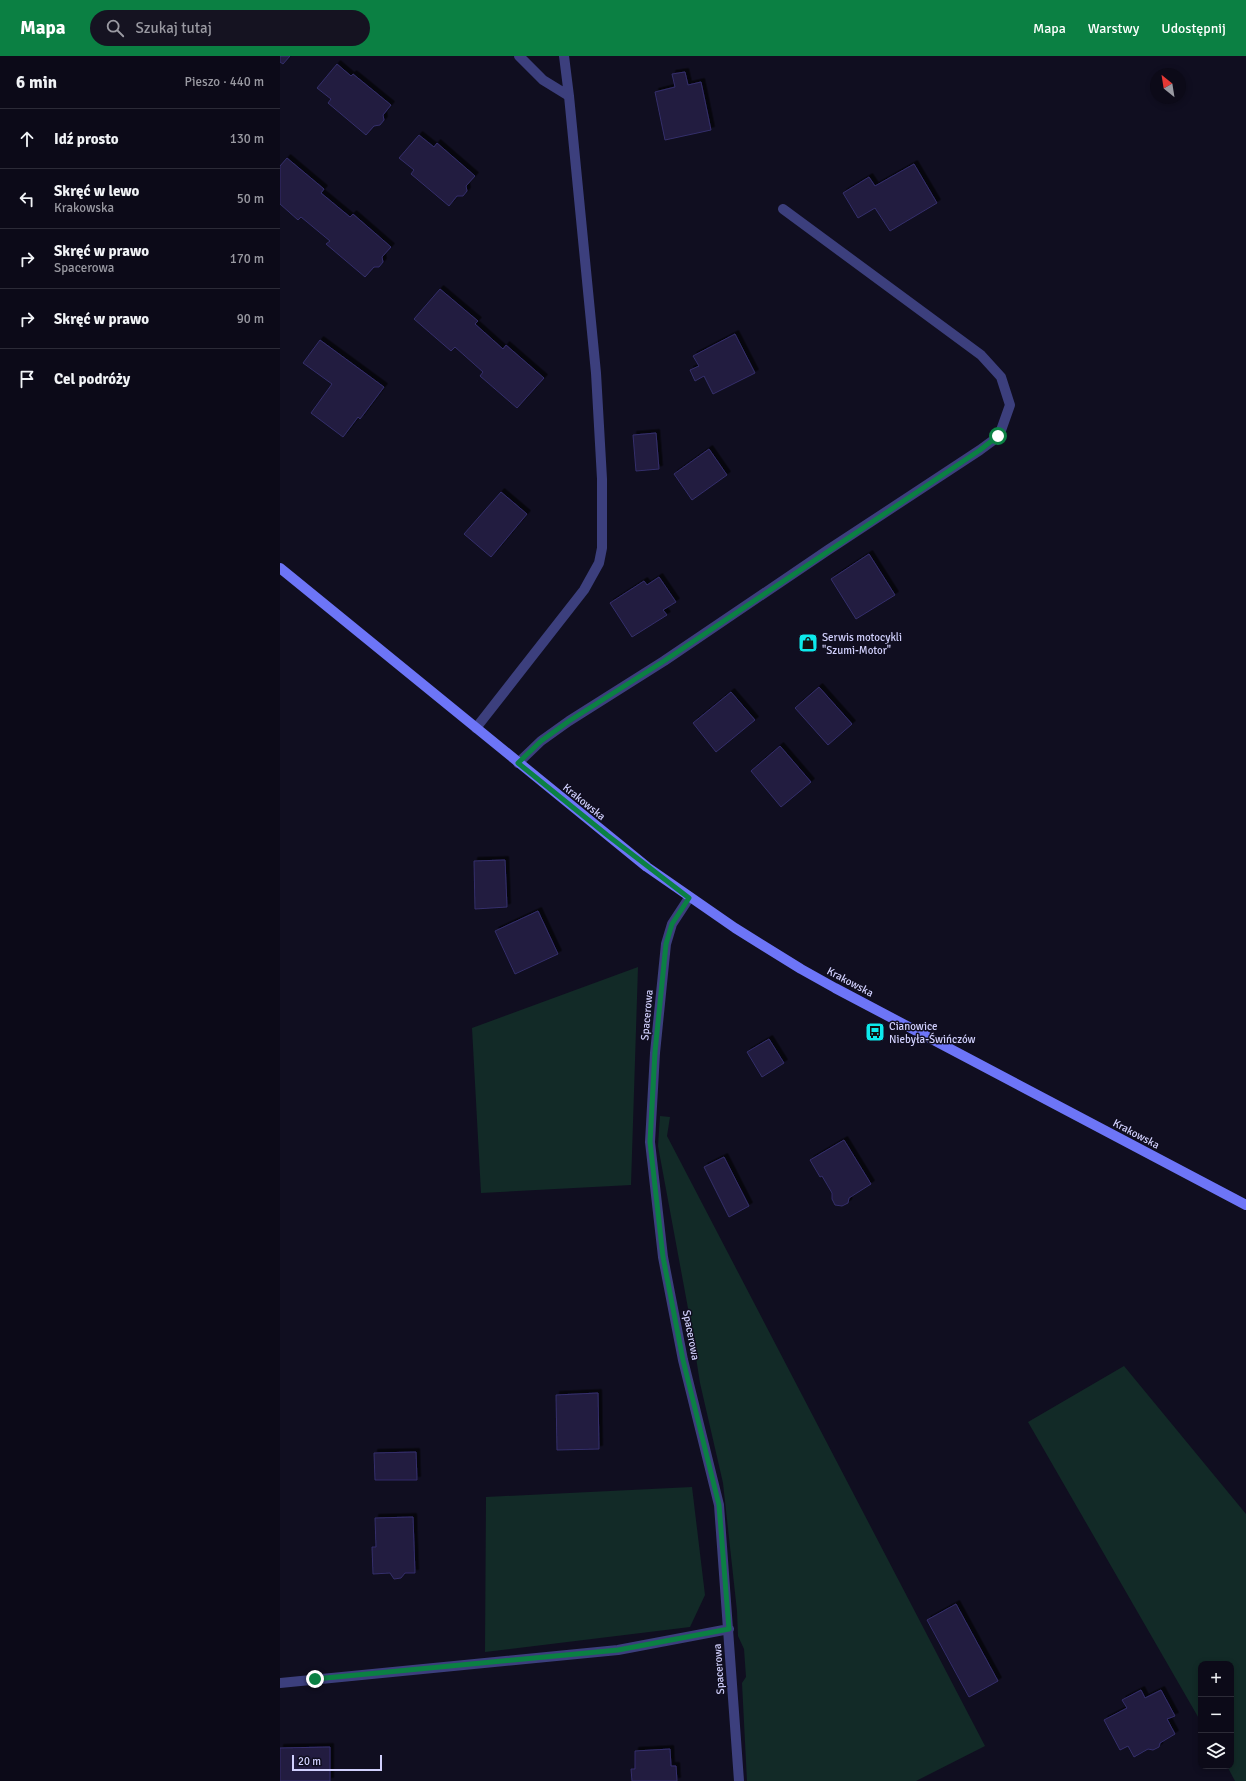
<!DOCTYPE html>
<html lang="pl">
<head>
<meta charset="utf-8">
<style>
	body { margin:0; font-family:Signika,sans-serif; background:#151321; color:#f1f3f6 }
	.controls { position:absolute; right:12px; bottom:12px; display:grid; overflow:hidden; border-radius:8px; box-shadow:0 2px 6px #0003 }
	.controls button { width:36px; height:36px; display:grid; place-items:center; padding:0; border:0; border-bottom:1px solid #2c2b37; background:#0c0a18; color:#f1f3f6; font:20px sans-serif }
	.compass { position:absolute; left:870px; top:12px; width:36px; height:36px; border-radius:50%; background:#0c0a18; box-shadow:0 2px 6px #0003; rotate:330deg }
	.scale { position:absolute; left:12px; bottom:10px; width:90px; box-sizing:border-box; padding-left:4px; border:2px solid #d1d0fd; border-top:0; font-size:11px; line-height:14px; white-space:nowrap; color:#d1d0fd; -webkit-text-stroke:3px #100e20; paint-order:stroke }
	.stop { position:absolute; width:12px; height:12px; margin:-9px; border:3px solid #0b8043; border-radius:50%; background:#fff }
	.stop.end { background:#0b8043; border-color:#fff; box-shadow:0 1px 4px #0008 }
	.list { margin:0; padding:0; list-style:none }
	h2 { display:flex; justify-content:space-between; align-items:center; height:52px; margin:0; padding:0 16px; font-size:17px }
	h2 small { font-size:13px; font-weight:400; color:#9a9aa2 }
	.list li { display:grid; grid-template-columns:26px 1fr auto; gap:12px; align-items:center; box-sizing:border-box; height:60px; padding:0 16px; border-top:1px solid #2c2b37 }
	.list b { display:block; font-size:15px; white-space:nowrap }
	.list p { margin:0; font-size:13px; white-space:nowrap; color:#9a9aa2 }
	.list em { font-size:13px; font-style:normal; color:#9a9aa2 }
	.icon { flex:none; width:22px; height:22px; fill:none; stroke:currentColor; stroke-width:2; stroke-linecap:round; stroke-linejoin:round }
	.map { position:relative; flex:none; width:966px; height:1725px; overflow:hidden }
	header { display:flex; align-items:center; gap:24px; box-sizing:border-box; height:56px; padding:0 20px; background:#0b8043; color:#fff }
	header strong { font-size:19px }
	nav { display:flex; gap:22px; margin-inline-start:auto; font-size:14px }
	.search { width:280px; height:36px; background:#151321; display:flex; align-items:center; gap:10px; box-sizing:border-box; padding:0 14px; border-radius:22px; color:#9a9aa2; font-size:15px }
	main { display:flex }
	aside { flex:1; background:#0c0a18 }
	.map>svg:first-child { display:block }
	.green { fill:#122a27 }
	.building { fill:#201b40; stroke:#352f6b; filter:url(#shadow) }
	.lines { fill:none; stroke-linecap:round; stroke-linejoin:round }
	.lane { stroke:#3c3f7d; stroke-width:10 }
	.street { stroke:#3c3f7d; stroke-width:10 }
	.secondary { stroke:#6d75f7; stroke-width:10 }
	.route { stroke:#0b8043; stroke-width:5 }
	.labels { text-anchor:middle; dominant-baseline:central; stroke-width:3; stroke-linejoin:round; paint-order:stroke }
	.poi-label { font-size:11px; fill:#d1d0fd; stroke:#100e20; text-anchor:start }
	.street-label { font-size:11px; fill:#d1d0fd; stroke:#100e20 }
</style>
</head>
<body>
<header>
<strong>Mapa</strong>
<div class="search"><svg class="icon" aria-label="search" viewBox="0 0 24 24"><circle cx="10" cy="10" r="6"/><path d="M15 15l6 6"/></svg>Szukaj tutaj</div>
<nav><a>Mapa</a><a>Warstwy</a><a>Udostępnij</a></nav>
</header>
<main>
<aside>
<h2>6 min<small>Pieszo · 440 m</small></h2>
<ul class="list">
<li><svg class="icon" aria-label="ahead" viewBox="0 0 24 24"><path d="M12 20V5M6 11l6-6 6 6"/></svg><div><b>Idź prosto</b></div><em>130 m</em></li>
<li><svg class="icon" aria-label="left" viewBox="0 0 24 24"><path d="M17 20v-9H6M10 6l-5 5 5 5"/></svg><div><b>Skręć w lewo</b><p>Krakowska</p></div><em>50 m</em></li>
<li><svg class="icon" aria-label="right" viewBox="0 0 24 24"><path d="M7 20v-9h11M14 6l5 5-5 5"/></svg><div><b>Skręć w prawo</b><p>Spacerowa</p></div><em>170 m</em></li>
<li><svg class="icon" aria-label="right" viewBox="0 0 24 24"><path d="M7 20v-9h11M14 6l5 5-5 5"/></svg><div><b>Skręć w prawo</b></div><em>90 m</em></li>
<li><svg class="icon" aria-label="arrive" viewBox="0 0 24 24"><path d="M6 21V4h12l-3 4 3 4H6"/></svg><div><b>Cel podróży</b></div></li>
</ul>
</aside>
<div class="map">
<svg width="966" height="1725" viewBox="0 0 966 1725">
	<defs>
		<filter id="shadow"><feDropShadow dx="3.5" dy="-3.5" stdDeviation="0" flood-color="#0009"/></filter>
	</defs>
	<rect width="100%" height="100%" fill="#100e20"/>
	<path class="green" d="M358,911l-7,218 -150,8 -9,-165z
		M380,1060l10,1 -3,19 318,610 -69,35h-169l-5,-98 4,-6 -2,-28 -6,-13 -1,-25 -14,-128 -23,-100 -10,-64 -32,-173z
		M844,1310l122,148v267h-11l-8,-15h4v-102h-30v58l-173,-300z
		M412,1431l13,108 -15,32 -205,25 1,-155z"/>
	<path class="building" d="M0,0h10l-7,8 -3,-2z
		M57,8l14,12 2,-2 38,31 -8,10 1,5 -4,5 -6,1 -8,9 -38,-32 3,-4 -14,-11z
		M405,16l3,13 13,-3 10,48 -46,10 -10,-48 20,-5 -3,-13z
		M139,79l15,12 3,-4 38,33 -9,10 1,5 -4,5h-6l-8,10 -38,-32 3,-4 -15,-12z
		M7,102l37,31 -3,4 29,24 3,-3 38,33 -9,10 1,5 -4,5h-5l-9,10 -39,-33 4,-3 -29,-24 -3,3 -18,-16v-38z
		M634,108l23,39 -47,28 -15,-23 -17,10 -15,-25 26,-16 6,9z
		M160,233l38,32 -3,3 28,25 3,-4 38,33 -27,30 -37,-32 3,-4 -28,-25 -4,4 -37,-32z
		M455,278l20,39 -42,21 -9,-18 -9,5 -5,-11 9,-4 -6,-10z
		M40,284l64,47 -24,32 -2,-2 -15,20 -32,-24 21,-29 -29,-21z
		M376,377l3,36 -23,2 -3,-36z
		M429,393l18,26 -35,25 -18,-26z
		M221,436l26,22 -36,43 -27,-23z
		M589,498l26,41 -39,24 -25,-40z
		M379,521l17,25 -13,8 4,5 -35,22 -22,-34 34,-22 3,4z
		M539,631l33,37 -24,21 -33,-37z
		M451,636l24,28 -39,32 -23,-29z
		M500,690l31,36 -30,25 -30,-36z
		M225,804l2,47 -32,2 -1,-48z
		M258,855l20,43 -43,20 -20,-43z
		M489,983l15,24 -22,14 -15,-25z
		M564,1084l27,44 -22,14 -1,5 -6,3 -7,-1 -3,-6v-6l-10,-17 -2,1 -10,-17z
		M444,1101l25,49 -20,11 -25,-50z
		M318,1337l1,56 -42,1 -1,-55z
		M136,1396l1,28h-42l-1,-27z
		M133,1461l2,56h-10l-4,5 -7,1 -4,-6 -17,1 -1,-27h4l-1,-29z
		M676,1548l42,77 -29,16 -42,-77z
		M861,1634l4,8 16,-8 14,26 -8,3 8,15 -15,9 -1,4 -6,3 -5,-1 -14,8 -6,-11 -8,4 -16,-30 23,-12 -5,-8z
		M50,1691v34h-50v-33z
		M390,1693l1,17h5l1,15h-45l-1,-12h4v-18z"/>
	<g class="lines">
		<path class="lane" d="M238,707l23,-22 28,-20 95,-60 164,-111 152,-100 19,-14 11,-31 -9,-28 -20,-22 -198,-146"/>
		<path class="street" d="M239,0l24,24 26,16
			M196,672l108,-138 15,-27 3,-15v-69l-6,-106 -27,-277 -5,-40
			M409,842l-17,26 -6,20 -11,109 -5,89 13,115 20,103 36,145 20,276
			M0,1627l338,-33 111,-21"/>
		<path class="secondary" d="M0,512l367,299 88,61 66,41 34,19 411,217"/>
	</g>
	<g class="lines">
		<path class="route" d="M35,1623l303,-29 111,-21 -10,-124 -36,-145 -20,-103 -13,-115 5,-90 11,-108 6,-20 17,-26 -82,-63 -89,-72 23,-22 28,-20 95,-60 316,-211 18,-14"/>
	</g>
	<defs>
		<symbol id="shop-square" viewBox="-11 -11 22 22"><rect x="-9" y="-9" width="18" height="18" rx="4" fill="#0deaec" stroke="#100e20"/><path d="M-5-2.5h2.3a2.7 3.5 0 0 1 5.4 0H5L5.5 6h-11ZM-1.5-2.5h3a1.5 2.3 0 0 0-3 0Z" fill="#111"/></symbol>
		<symbol id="bus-square" viewBox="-11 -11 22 22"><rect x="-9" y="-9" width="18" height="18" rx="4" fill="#0deaec" stroke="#100e20"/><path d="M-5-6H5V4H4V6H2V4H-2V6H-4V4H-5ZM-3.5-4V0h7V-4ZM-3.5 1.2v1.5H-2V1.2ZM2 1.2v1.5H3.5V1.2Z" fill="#111"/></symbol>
	</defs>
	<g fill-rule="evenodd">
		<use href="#shop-square" x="517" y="576" width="22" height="22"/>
		<use href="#bus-square" x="584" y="965" width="22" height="22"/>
	</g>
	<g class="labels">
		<g class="poi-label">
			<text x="542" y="581">Serwis motocykli<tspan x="542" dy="13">"Szumi-Motor"</tspan></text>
			<text x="609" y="970">Cianowice<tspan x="609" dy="13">Niebyła-Świńczów</tspan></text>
		</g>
		<g class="street-label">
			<text transform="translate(304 746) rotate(39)">Krakowska</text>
			<text transform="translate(570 926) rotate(28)">Krakowska</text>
			<text transform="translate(367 959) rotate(-85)">Spacerowa</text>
			<text transform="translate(856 1078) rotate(28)">Krakowska</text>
			<text transform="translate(411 1279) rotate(79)">Spacerowa</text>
			<text transform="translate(439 1613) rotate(-94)">Spacerowa</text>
		</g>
	</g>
</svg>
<div class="controls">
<button>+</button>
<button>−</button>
<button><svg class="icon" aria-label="layers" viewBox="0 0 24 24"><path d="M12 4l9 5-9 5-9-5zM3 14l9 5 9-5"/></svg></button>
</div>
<svg class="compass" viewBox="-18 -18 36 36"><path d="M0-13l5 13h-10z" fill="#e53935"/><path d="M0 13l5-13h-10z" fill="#9a9aa2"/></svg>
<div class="scale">20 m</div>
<div class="stop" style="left:718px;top:380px"></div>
<div class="stop end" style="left:35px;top:1623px"></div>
</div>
</main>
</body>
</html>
